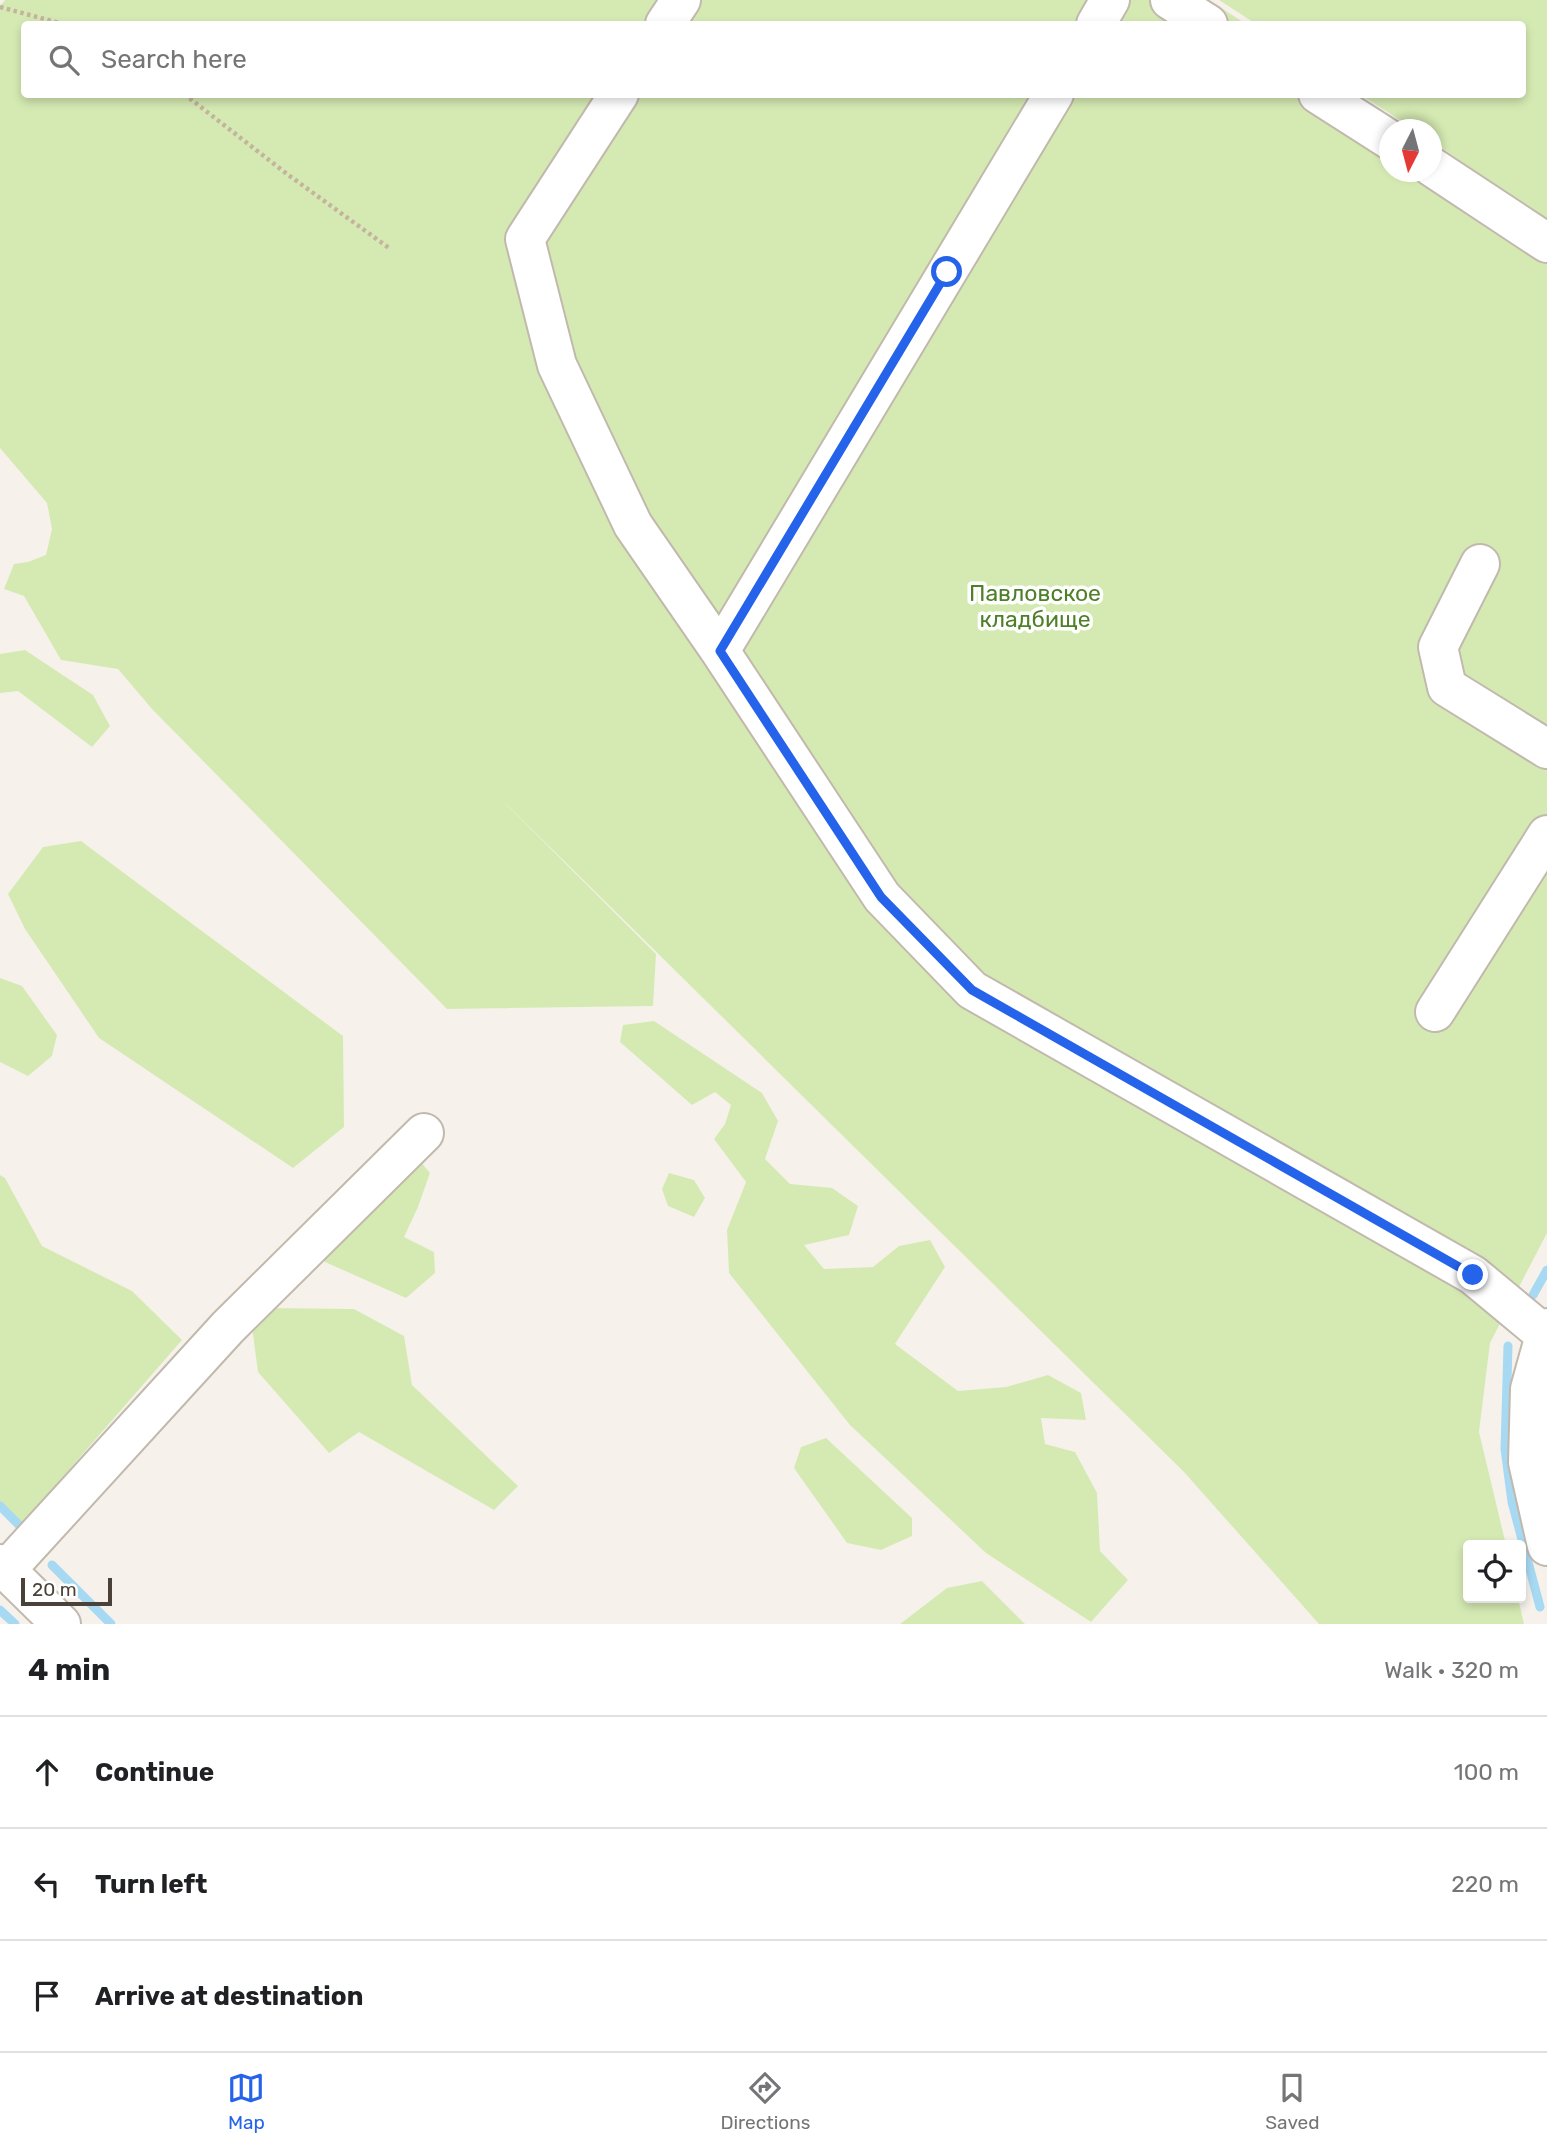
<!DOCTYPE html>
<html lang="en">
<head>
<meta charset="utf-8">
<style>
	body { margin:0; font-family:Rubik,sans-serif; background:#f2f2f2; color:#202124 }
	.controls { position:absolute; right:21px; bottom:21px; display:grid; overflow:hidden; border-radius:7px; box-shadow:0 4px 10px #0003 }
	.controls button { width:63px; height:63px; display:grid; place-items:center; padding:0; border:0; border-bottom:2px solid #e0e0e0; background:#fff; color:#202124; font:35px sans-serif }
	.compass { position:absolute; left:1379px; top:119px; width:63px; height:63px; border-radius:50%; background:#fff; box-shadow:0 4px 10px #0003; rotate:186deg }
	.scale { position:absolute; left:21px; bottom:18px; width:91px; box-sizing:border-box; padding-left:7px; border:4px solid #4a4238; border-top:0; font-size:19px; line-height:24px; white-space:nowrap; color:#4a4238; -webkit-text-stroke:5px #fff; paint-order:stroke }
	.stop { position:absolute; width:21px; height:21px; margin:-16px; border:5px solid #2563eb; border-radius:50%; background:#fff }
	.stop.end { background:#2563eb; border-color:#fff; box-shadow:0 2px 7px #0008 }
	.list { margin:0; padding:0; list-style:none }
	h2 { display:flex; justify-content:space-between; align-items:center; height:91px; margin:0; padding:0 28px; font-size:30px }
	h2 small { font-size:23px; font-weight:400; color:#757577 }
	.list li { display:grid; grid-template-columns:46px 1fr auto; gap:21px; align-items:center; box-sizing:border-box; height:112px; padding:0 28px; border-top:2px solid #e0e0e0 }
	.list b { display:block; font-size:26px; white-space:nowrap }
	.list em { font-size:23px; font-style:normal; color:#757577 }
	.icon { flex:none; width:38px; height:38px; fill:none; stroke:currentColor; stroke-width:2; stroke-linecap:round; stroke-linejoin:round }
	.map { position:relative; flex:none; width:1547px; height:1624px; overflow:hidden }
	.search { position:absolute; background:#fff; box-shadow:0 4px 10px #0003; left:21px; right:21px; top:21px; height:77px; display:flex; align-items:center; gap:18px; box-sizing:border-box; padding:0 24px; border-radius:7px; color:#757577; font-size:26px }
	.sheet { height:427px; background:#fff }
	nav { display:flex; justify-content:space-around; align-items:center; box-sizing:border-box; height:98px; border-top:2px solid #e0e0e0; background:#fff; font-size:19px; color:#757577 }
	nav a { display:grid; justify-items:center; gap:4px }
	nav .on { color:#2563eb }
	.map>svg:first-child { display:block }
	.green { fill:#d5eab3 }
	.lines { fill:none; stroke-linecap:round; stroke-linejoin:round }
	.stream { stroke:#a7d9f3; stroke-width:9 }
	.minor-casing { stroke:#c2b9ad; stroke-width:42 }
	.path { stroke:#c4b49e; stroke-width:4.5; stroke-dasharray:3.5 3.5; stroke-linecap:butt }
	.minor { stroke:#fff; stroke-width:38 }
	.route { stroke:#2563eb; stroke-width:9 }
	.labels { text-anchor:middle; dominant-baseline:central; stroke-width:7; stroke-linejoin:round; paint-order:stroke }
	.park-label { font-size:23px; fill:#4f7f28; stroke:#fff }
</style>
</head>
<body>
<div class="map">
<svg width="1547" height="1624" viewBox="0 0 1547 1624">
	<rect width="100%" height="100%" fill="#f6f2eb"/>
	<path class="green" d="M5,0h1204l37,24h-1222v70l1330,1 54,34 -18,1v42h42v-27l104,68 -104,-72v-11l-18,-1 -53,-34 161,-1v-70h-266l-37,-24h328v1233l-57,110 -11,89 27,113h-38v53h50l6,26h-205l-135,-152 -687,-677 159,159 -3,52 -206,3 -295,-300 -34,-40 -57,-9 -37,-64 -20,-7 10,-25 14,-2 18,-7 6,-26 -5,-26 -47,-55v-442z
		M25,650l68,45 17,31 -18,21 -74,-56 -18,2v-39z
		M81,841l262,195 1,91 -51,41 -194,-130 -74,-109 -17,-35 35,-47z
		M0,978l22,8 35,49 -5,21 -24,20 -28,-14z
		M654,1021l108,72 16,28 -13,38 25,25 42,4 26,18 -9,29 -45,10 20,24 49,-2 26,-21 31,-6 15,27 -50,77 63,47 48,-4 42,-12 33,18 5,27 -45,-2 4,26 30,8 22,41 3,58 28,29 -37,42 -105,-69 -136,-128 -121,-152 -2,-43 19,-48 -32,-43 11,-15 6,-19 -16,-13 -23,13 -72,-63 3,-17z
		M415,1155l15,18 -12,34 -14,30 30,15 1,21 -29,25 -81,-36 -9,-36z
		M669,1173l25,7 11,18 -11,19 -26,-11 -6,-17z
		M0,1175l5,3 37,68 90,45 50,49 -162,186 -20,-20z
		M267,1308l87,1 50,27 8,49 106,101 -24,24 -135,-78 -30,21 -71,-81 -6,-45z
		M826,1438l86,80v18l-31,14 -34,-7 -53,-75 7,-21z
		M982,1581l43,43h-125l47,-36z"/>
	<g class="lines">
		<path class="stream" d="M1533,1295l14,-25
			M1508,1346l-3,103 7,53 28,105
			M0,1506l20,20
			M52,1565l59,59
			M0,1610l15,14"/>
		<defs>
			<path id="minor" d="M1170,0l38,24
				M665,24l16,-24
				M1096,24l14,-24
				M619,94l-94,145 32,126 76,160 87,126 162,246 90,93 501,285 71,59
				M1318,94l72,46
				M1432,167l115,76
				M1480,564l-42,83 9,40 100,62
				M720,651l334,-557
				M1435,1012l112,-177
				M1547,1328l-17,61 -2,73 19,84
				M0,1564l61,60
				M6,1570l222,-243 196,-194"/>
		</defs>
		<use href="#minor" class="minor-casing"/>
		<path class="path" d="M0,7l63,17
			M184,94l103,80 102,74"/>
		<use href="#minor" class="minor"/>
	</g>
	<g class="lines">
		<path class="route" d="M947,272l-227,379 161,246 91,93 501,285"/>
	</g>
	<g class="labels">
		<g class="park-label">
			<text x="1035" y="593">Павловское<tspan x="1035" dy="26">кладбище</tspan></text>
		</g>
	</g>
</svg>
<div class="controls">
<button><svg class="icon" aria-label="locate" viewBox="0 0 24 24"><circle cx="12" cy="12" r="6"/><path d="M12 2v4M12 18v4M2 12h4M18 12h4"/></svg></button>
</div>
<svg class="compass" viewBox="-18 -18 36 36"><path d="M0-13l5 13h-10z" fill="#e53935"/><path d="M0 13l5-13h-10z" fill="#757577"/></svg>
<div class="scale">20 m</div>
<div class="stop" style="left:947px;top:272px"></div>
<div class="stop end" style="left:1473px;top:1275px"></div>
<div class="search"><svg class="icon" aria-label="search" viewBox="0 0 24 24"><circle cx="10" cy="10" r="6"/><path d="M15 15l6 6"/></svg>Search here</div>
</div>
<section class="sheet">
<h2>4 min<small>Walk · 320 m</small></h2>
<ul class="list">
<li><svg class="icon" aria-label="ahead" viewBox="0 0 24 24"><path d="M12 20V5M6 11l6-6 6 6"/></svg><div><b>Continue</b></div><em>100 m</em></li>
<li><svg class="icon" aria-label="left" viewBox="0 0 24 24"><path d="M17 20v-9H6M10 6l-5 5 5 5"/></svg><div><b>Turn left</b></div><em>220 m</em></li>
<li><svg class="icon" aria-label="arrive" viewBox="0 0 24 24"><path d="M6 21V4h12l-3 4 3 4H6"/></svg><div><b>Arrive at destination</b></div></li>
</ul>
</section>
<nav>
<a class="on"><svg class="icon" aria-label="map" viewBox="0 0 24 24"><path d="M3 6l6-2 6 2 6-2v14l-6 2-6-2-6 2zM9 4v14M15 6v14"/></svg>Map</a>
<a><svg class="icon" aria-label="directions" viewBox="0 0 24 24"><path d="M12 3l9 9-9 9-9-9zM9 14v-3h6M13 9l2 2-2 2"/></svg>Directions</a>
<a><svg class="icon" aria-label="saved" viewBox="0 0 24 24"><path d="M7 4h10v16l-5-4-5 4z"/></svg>Saved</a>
</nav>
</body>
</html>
